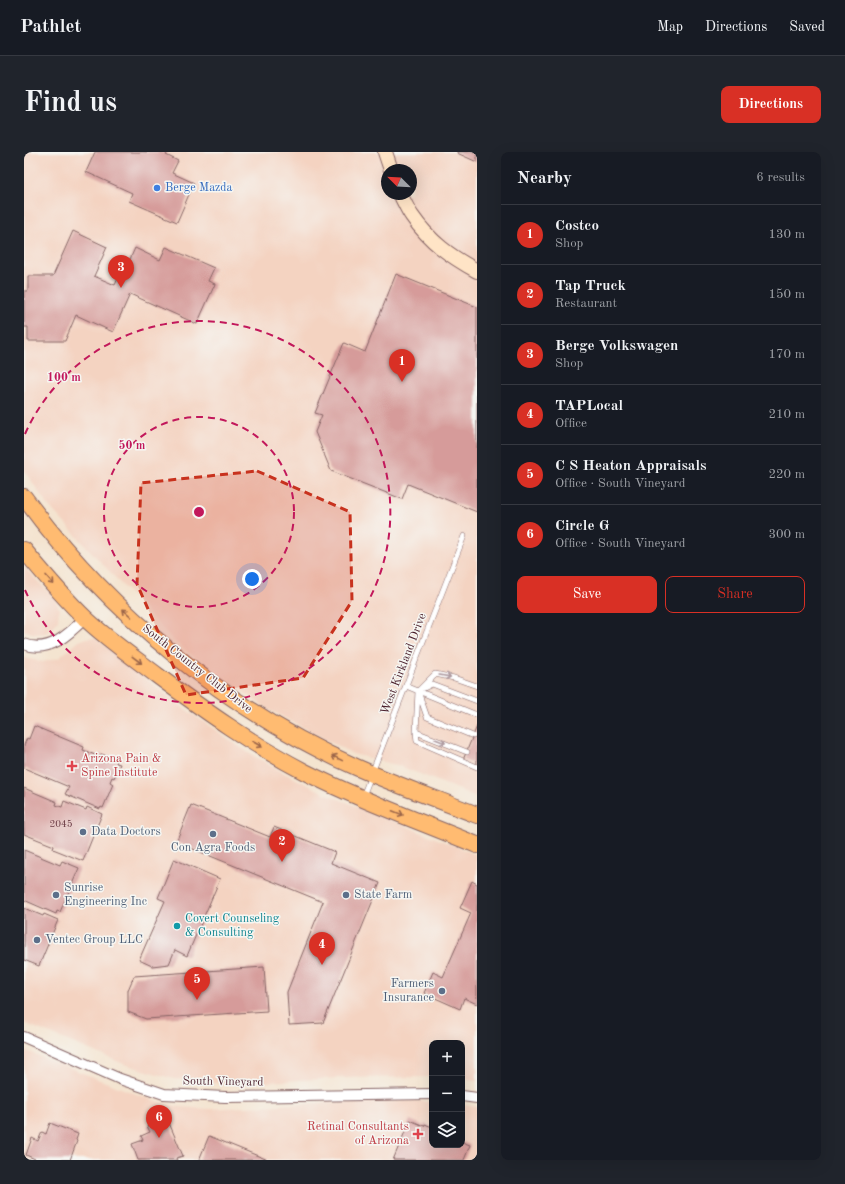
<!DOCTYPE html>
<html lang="en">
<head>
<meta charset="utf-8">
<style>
	body { margin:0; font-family:"Old Standard TT",serif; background:#20242c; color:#f1f3f6 }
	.controls { position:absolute; right:12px; bottom:12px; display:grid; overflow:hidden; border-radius:8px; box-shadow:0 4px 16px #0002 }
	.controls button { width:36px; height:36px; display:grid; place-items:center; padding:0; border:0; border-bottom:1px solid #363941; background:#171b24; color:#f1f3f6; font:20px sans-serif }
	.compass { position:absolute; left:357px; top:12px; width:36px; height:36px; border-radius:50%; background:#171b24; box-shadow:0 4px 16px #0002; rotate:294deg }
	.you { position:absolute; left:228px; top:427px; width:14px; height:14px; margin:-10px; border:3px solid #fff; border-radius:50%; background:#1a73e8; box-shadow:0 0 0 6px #1a73e833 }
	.badge { display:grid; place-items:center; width:26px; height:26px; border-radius:50%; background:#d93025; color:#fff; font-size:13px; font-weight:700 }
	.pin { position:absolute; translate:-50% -33px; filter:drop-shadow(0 1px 2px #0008) }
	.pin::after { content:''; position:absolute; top:21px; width:14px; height:12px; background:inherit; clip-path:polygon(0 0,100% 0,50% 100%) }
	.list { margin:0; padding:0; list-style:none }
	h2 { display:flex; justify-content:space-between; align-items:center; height:52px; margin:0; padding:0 16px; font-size:17px }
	h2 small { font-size:13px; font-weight:400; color:#9ea1a6 }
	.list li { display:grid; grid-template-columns:26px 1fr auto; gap:12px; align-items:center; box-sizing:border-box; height:60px; padding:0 16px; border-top:1px solid #363941 }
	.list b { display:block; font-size:15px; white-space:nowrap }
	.list p { margin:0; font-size:13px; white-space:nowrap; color:#9ea1a6 }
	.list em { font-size:13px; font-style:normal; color:#9ea1a6 }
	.actions { display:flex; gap:8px; padding:12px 16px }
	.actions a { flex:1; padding:9px 0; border:1px solid #d93025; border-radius:8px; text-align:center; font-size:14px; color:#d93025 }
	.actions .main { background:#d93025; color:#fff }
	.icon { flex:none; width:22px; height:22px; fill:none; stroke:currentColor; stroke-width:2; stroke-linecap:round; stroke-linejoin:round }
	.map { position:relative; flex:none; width:453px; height:1008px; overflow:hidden; border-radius:8px }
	header { display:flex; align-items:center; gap:24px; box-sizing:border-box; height:56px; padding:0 20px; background:#171b24; border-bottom:1px solid #363941 }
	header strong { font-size:19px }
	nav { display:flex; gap:22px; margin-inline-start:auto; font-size:14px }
	.intro { display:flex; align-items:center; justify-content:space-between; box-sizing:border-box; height:96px; padding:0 24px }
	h1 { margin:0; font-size:28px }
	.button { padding:10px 18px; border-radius:8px; background:#d93025; color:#fff; font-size:14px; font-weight:700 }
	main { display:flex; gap:24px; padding:0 24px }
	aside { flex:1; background:#171b24; border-radius:8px; box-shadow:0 4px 16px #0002 }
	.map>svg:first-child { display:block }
	.built { fill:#f4d3c1; fill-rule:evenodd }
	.building { fill:#d69b9a }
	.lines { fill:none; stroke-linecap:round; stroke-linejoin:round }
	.lane-casing { stroke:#866465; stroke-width:6 }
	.street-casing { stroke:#866465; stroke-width:12 }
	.secondary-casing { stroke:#866465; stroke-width:16 }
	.primary-casing { stroke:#866465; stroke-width:18 }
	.lane { stroke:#fff; stroke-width:5 }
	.street { stroke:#fff; stroke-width:10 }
	.secondary { stroke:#ffe4c6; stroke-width:14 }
	.primary { stroke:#ffbb71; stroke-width:16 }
	.oneway { stroke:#9b654a }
	.oneway2 { stroke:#ae9aa0 }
	.marked { fill:#c8321e; fill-opacity:0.2; stroke:#c8321e; stroke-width:3; stroke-dasharray:8 5; stroke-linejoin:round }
	.ring { fill:none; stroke:#c2185b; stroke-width:2; stroke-dasharray:7 5 }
	.shop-dot { fill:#3f7fe0; stroke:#f6f6f2; stroke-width:1.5 }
	.health-dot { fill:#e0444e; stroke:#f6f6f2; stroke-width:1.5 }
	.service-dot { fill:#5c6f8a; stroke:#f6f6f2; stroke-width:1.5 }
	.culture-dot { fill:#0f9aa8; stroke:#f6f6f2; stroke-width:1.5 }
	.labels { text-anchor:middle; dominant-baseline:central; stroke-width:3; stroke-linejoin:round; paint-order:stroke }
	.number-label { font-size:10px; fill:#6d3e47 }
	.shop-label { font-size:12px; fill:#366cbe; stroke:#f6f6f2; text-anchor:start }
	.street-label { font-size:12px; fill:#4a1f2b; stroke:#f6f6f2 }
	.health-label { font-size:12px; fill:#be3a42; stroke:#f6f6f2; text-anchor:start }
	.service-label { font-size:12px; fill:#4e5e75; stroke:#f6f6f2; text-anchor:start }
	.culture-label { font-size:12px; fill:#0d838f; stroke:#f6f6f2; text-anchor:start }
	.centre { fill:#c2185b; stroke:#f6f6f2; stroke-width:2 }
	.ring-label { font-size:12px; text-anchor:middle; font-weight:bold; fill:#c2185b; stroke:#f6f6f2; stroke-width:3; stroke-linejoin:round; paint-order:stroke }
</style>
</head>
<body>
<header>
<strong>Pathlet</strong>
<nav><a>Map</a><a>Directions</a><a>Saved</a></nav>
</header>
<div class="intro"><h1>Find us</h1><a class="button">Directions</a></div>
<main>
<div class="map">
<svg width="453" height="1008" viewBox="0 0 453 1008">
	<rect width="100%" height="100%" fill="#f6f6f2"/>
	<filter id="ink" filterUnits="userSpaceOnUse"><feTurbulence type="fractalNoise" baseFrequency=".025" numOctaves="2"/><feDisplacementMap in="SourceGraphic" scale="8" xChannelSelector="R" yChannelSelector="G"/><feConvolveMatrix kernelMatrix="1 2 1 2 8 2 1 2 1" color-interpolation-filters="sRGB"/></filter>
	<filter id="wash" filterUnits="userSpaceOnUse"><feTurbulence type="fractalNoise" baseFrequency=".012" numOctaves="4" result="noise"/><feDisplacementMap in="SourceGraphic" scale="16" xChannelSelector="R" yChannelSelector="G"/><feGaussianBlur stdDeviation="0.9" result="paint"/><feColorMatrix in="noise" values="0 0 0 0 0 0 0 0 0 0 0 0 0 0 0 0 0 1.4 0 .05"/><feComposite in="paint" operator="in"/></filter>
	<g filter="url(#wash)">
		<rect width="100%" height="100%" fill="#f4e4d0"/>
		<path class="built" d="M0,0h453v645l-77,-31 -47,-12 -85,-45 -51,-35 -43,-33 -127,-137 -23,-34zM363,18h24v24h-24z
			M0,415l31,32 4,10 -1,12 -6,8 -7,4 -10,1 -11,-4z
			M71,485l35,29 52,41 65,45 35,20 42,21 153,62v226l-15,-4v-34h-30v34l-93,1 -111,6 -54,-5 -50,-15 -100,-41v-365l19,4 16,-4 20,-17 8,-3z
			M0,898l117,46 18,6 20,5 31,2 106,-6 99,-2 17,1v43h30v-40l15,2v53h-453z"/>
		<g id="blocks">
			<path class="building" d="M71,0h73l-2,3 12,6 -6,12 22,10 -17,39 -48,-21 3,-8 -46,-21z
				M433,0h20v10l-20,-9z
				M49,79l34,16 -13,29 21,9 5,-11 3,1 12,-27 25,12 6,-13 48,21 -6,13 7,3 -18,40 -67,-30 -17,38 -37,-17 -11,26h-37v-14h-4v-36h4v-15h25z
				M372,122l81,33v205l-69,-28 -6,15 -71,-28 -16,-39 7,-17 -7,-2 29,-70 21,9z
				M10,574l50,21 -1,3 17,7 1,-3 16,6 -1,3 4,1 -6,14 -2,-1 -2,5 3,2 -10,24 -2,-1 -1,2 -35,-15 4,-7 -45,-19v-23l3,-7 2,1z
				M453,574v39l-14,-5z
				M0,636l33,14 -1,3 6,2 2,-6 22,9 1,-3 15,7 -19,47 -30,-12 1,-3 -30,-12z
				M167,653l79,32 4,-10 61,25 -4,11 49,20 -57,140 -34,2 -2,-33 36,-90 -147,-60z
				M0,698l36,15 2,-4 17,7 -19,44 -3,-1 -1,3 -32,-14z
				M150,707l46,20 -33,77 -12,-6 -6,14 -17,2 -13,-6 26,-59 -7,-3z
				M448,729l5,3v120l-13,-6 -4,11 -36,-16 9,-21 10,5 28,-64 -11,-5z
				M0,756l19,8 1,-2 14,6 -19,46 -15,-6z
				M240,815l3,44 -121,8 -18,-7v-22l6,-14z
				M143,966l16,38 -7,2 1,2h-39l-6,-16 11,-4 -2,-4 9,-4 -3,-6z
				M386,968l14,6 1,-2 7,3v18h30v-3l8,3 -6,15h-71z
				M26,971l28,11 -2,6 1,1 -7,19h-35v-1l-9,-4 6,-17 6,3 4,-9 4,2z
				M185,984l59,24h-69z"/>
		</g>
	</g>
	<g filter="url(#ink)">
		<use href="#blocks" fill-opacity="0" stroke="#866465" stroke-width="1"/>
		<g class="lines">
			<defs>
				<path id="lane" d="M382,534l71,29
					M400,536l8,-4 45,17
					M395,542l8,23 46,19
					M392,580l1,9 60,26
					M443,600l-51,-20 2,-41 17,-17 19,4 23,8
					M339,644l101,-260"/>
				<path id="street" d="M0,492c25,10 45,-10 61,-26
					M0,885l96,42 44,15 61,3 207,-3
					M438,944l15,2"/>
				<path id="secondary" d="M361,0l6,18
					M376,42c4,7 7,15 12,22 18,26 38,40 65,55"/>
				<path id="primary" d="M0,345c83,114 203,213 332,270 40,18 81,32 121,48
					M0,398c19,23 39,47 61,68 22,21 48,39 73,58 47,35 95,69 147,96 55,28 114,49 172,73"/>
			</defs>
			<use href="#lane" class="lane-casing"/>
			<use href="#street" class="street-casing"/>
			<use href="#secondary" class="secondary-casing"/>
			<use href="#primary" class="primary-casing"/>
			<use href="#lane" class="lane"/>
			<use href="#street" class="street"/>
			<use href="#secondary" class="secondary"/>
			<use href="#primary" class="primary"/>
		</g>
		<defs><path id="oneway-shaft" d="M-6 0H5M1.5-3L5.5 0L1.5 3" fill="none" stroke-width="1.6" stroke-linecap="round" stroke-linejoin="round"/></defs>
		<g class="oneway">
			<use href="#oneway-shaft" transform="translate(26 428) rotate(49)"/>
			<use href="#oneway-shaft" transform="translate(103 461) rotate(-138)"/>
			<use href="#oneway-shaft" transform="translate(113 508) rotate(37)"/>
			<use href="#oneway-shaft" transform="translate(233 592) rotate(30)"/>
			<use href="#oneway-shaft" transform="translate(313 606) rotate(-154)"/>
			<use href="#oneway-shaft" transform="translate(374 661) rotate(22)"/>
		</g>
		<g class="oneway2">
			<use href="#oneway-shaft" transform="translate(421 524) rotate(10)"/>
			<use href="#oneway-shaft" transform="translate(416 589) rotate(21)"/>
		</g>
	</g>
	<path class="marked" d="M233,319l93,41 2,89 -49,77 -117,17 -49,-111 4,-101z"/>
	<g class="ring">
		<circle cx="175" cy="360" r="95"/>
		<path d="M1 282A191 191 0 1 1 1 438"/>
	</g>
	<circle class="shop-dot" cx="133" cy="36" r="4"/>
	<g class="health-dot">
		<path d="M46 608h4v4h4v4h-4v4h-4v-4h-4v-4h4z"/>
		<path d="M392 976h4v4h4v4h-4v4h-4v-4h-4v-4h4z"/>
	</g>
	<g class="service-dot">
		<circle cx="59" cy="680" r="4"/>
		<circle cx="189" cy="682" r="4"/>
		<circle cx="32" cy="743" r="4"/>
		<circle cx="322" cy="743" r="4"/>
		<circle cx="13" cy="788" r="4"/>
		<circle cx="418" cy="839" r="4"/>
	</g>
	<circle class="culture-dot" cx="153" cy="774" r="4"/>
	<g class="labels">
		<g class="number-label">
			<text x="37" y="672">2045</text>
		</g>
		<g class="shop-label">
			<text x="141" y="36">Berge Mazda</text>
		</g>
		<g class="street-label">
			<text transform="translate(380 512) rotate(-69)">West Kirkland Drive</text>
			<text transform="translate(173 517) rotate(38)">South Country Club Drive</text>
			<text transform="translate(199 930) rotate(1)">South Vineyard</text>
		</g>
		<g class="health-label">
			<text x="57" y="607">Arizona Pain &amp;<tspan x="57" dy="14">Spine Institute</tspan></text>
			<text x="385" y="975" text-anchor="end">Retinal Consultants<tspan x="385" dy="14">of Arizona</tspan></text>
		</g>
		<g class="service-label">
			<text x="67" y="680">Data Doctors</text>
			<text x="189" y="696" text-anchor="middle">Con Agra Foods</text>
			<text x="40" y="736">Sunrise<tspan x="40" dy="14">Engineering Inc</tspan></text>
			<text x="330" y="743">State Farm</text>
			<text x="21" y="788">Ventec Group LLC</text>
			<text x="410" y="832" text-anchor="end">Farmers<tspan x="410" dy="14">Insurance</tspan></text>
		</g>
		<g class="culture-label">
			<text x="161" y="767">Covert Counseling<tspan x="161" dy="14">&amp; Consulting</tspan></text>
		</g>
	</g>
	<circle cx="175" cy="360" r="6" class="centre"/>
	<g class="ring-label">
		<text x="40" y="229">100 m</text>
		<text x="108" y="297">50 m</text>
	</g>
</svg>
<div class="controls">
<button>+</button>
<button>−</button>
<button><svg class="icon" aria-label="layers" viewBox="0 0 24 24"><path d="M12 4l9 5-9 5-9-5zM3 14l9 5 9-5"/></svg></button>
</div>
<svg class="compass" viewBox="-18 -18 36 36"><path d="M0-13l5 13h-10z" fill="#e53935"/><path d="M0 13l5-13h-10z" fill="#9ea1a6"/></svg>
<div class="you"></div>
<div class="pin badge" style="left:378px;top:230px">1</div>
<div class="pin badge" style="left:258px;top:710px">2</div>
<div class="pin badge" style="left:97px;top:136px">3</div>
<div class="pin badge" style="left:298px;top:813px">4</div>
<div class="pin badge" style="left:173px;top:848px">5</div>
<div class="pin badge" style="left:135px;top:986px">6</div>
</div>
<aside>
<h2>Nearby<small>6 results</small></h2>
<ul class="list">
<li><span class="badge">1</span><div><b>Costco</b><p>Shop</p></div><em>130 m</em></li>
<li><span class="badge">2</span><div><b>Tap Truck</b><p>Restaurant</p></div><em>150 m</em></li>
<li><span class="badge">3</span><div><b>Berge Volkswagen</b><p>Shop</p></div><em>170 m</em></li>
<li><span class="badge">4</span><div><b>TAPLocal</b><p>Office</p></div><em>210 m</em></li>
<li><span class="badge">5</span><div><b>C S Heaton Appraisals</b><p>Office · South Vineyard</p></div><em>220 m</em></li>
<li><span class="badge">6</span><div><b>Circle G</b><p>Office · South Vineyard</p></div><em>300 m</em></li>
</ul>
<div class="actions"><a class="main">Save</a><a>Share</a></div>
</aside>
</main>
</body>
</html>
